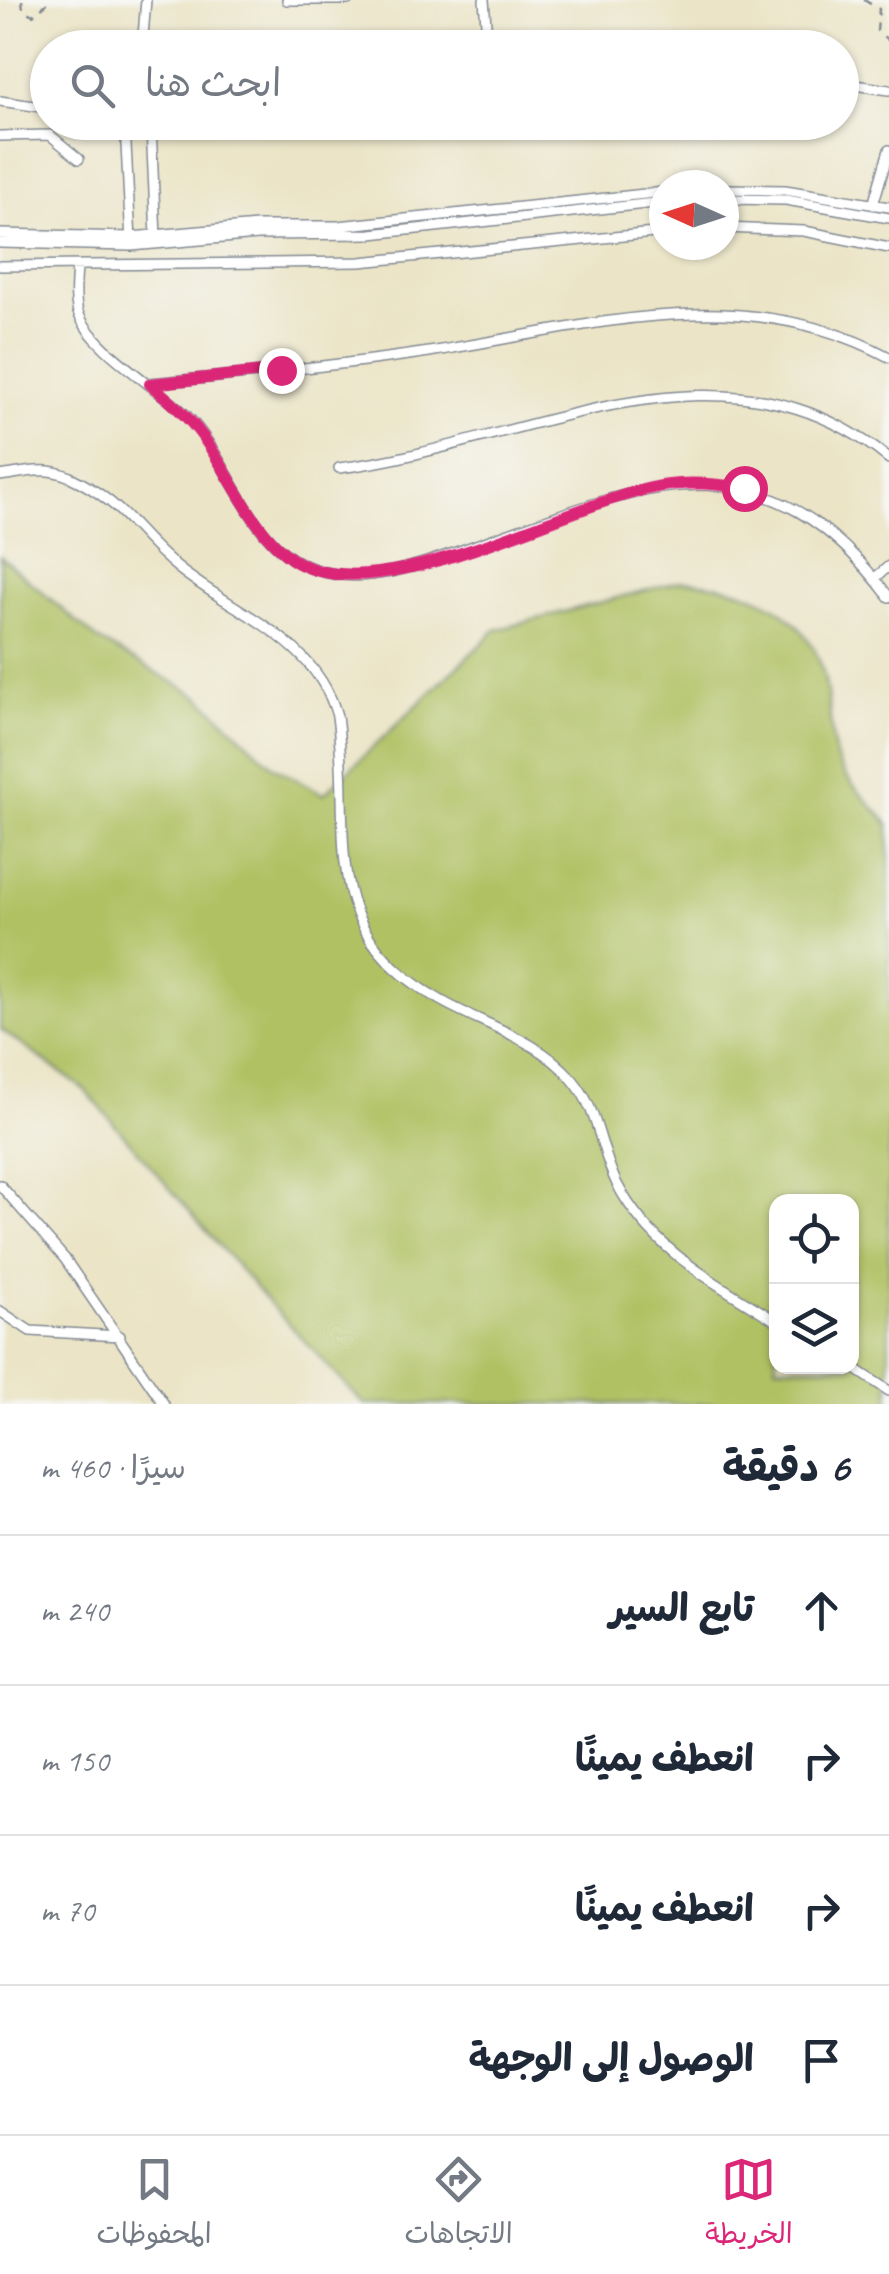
<!DOCTYPE html>
<html lang="ar">
<head>
<meta charset="utf-8">
<style>
	body { margin:0; font-family:Caveat,"Playpen Sans Arabic",sans-serif; background:#f2f2f3; color:#1f2937; direction:rtl }
	.controls { position:absolute; right:30px; bottom:30px; display:grid; overflow:hidden; border-radius:20px; box-shadow:0 2px 8px #0004 }
	.controls button { width:90px; height:90px; display:grid; place-items:center; padding:0; border:0; border-bottom:2px solid #e0e1e3; background:#fff; color:#1f2937; font:50px sans-serif }
	.compass { position:absolute; left:649px; top:170px; width:90px; height:90px; border-radius:50%; background:#fff; box-shadow:0 2px 8px #0004; rotate:273deg }
	.stop { position:absolute; width:30px; height:30px; margin:-22px; border:8px solid #db2777; border-radius:50%; background:#fff }
	.stop.end { background:#db2777; border-color:#fff; box-shadow:0 2px 10px #0008 }
	.list { margin:0; padding:0; list-style:none }
	h2 { display:flex; justify-content:space-between; align-items:center; height:130px; margin:0; padding:0 40px; font-size:42px }
	h2 small { font-size:32px; font-weight:400; color:#747a83 }
	.list li { display:grid; grid-template-columns:65px 1fr auto; gap:30px; align-items:center; box-sizing:border-box; height:150px; padding:0 40px; border-top:2px solid #e0e1e3 }
	.list b { display:block; font-size:38px; white-space:nowrap }
	.list em { font-size:32px; font-style:normal; color:#747a83 }
	.icon { flex:none; width:55px; height:55px; fill:none; stroke:currentColor; stroke-width:2; stroke-linecap:round; stroke-linejoin:round }
	.map { position:relative; flex:none; width:889px; height:1404px; overflow:hidden; direction:ltr }
	.search { position:absolute; background:#fff; box-shadow:0 2px 8px #0004; left:30px; right:30px; top:30px; height:110px; display:flex; align-items:center; gap:25px; box-sizing:border-box; padding:0 35px; border-radius:55px; color:#747a83; font-size:38px }
	.sheet { height:730px; background:#fff }
	nav { display:flex; justify-content:space-around; align-items:center; box-sizing:border-box; height:140px; border-top:2px solid #e0e1e3; background:#fff; font-size:28px; color:#747a83 }
	nav a { display:grid; justify-items:center; gap:5px }
	nav .on { color:#db2777 }
	.map>svg:first-child { display:block }
	.green { fill:#b0c164; stroke:#667861; stroke-width:2.5; fill-rule:evenodd }
	.lines { fill:none; stroke-linecap:round; stroke-linejoin:round }
	.minor-casing { stroke:#838a92; stroke-width:12 }
	.path { stroke:#838a92; stroke-width:2.5; stroke-dasharray:8 8; stroke-linecap:butt }
	.minor { stroke:#fff; stroke-width:9 }
	.route { stroke:#db2777; stroke-width:12 }
</style>
</head>
<body>
<div class="map">
<svg width="889" height="1404" viewBox="0 0 889 1404">
	<rect width="100%" height="100%" fill="#f6f6f2"/>
	<filter id="ink" filterUnits="userSpaceOnUse"><feTurbulence type="fractalNoise" baseFrequency=".01" numOctaves="2"/><feDisplacementMap in="SourceGraphic" scale="20" xChannelSelector="R" yChannelSelector="G"/><feConvolveMatrix kernelMatrix="1 2 1 2 8 2 1 2 1" color-interpolation-filters="sRGB"/></filter>
	<filter id="wash" filterUnits="userSpaceOnUse"><feTurbulence type="fractalNoise" baseFrequency=".0048" numOctaves="4" result="noise"/><feDisplacementMap in="SourceGraphic" scale="40" xChannelSelector="R" yChannelSelector="G"/><feGaussianBlur stdDeviation="2.25" result="paint"/><feColorMatrix in="noise" values="0 0 0 0 0 0 0 0 0 0 0 0 0 0 0 0 0 1.4 0 .05"/><feComposite in="paint" operator="in"/></filter>
	<g filter="url(#wash)">
		<rect width="100%" height="100%" fill="#ebe4c6"/>
		<path class="green" d="M0,556l98,84 102,57 74,70 50,27 172,-164 185,-49c57,3 115,22 138,79 12,31 9,67 18,99 7,22 37,47 52,66v579h-525l-97,-103 -182,-211 -85,-61zM776,1202h76v164h-76z"/>
	</g>
	<g filter="url(#ink)">
		<g class="lines">
			<defs>
				<path id="minor" d="M287,0h61
					M484,0l4,48
					M142,48l4,-48
					M842,83l47,7
					M0,101l48,7
					M123,124l15,5 20,-7
					M125,125l6,117
					M151,126l5,111
					M0,136l50,-1 29,24
					M724,189l61,1 104,17
					M724,199l62,1 103,18
					M873,205l16,-55
					M724,228l80,3 85,17
					M0,234l131,3 126,-11h81l326,-34
					M0,243l131,3 127,-11 113,-1 293,-32
					M0,266l360,-4 304,-30
					M77,267c-1,14 -3,31 1,45 13,37 81,76 109,104 42,42 59,121 115,148 46,22 94,9 140,-7 177,-60 310,-143 447,40
					M150,383c93,-8 187,-17 279,-31 155,-24 312,-75 460,5
					M339,468c183,-22 384,-146 550,-9
					M0,476c24,-3 44,-10 68,0 58,27 65,56 110,92 56,45 138,71 159,148 17,125 -27,216 114,290 43,22 90,36 122,74 26,31 27,70 44,104 34,66 99,99 159,137
					M875,578l14,-12
					M0,1185l65,74 99,145
					M0,1311l30,20 90,5
					M851,1366l38,25"/>
			</defs>
			<use href="#minor" class="minor-casing"/>
			<path class="path" d="M22,0l1,10 10,5 18,-15
				M864,0l15,9 -2,22 12,10"/>
			<use href="#minor" class="minor"/>
		</g>
	</g>
	<g class="lines" filter="url(#ink)">
		<path class="route" d="M281,370l-131,14c19,16 38,32 53,53 28,38 49,94 89,122 84,57 275,-58 370,-73 27,-5 55,-2 82,2"/>
	</g>
</svg>
<div class="controls">
<button><svg class="icon" aria-label="locate" viewBox="0 0 24 24"><circle cx="12" cy="12" r="6"/><path d="M12 2v4M12 18v4M2 12h4M18 12h4"/></svg></button>
<button><svg class="icon" aria-label="layers" viewBox="0 0 24 24"><path d="M12 4l9 5-9 5-9-5zM3 14l9 5 9-5"/></svg></button>
</div>
<svg class="compass" viewBox="-18 -18 36 36"><path d="M0-13l5 13h-10z" fill="#e53935"/><path d="M0 13l5-13h-10z" fill="#747a83"/></svg>
<div class="stop" style="left:744px;top:488px"></div>
<div class="stop end" style="left:281px;top:370px"></div>
<div class="search"><svg class="icon" aria-label="search" viewBox="0 0 24 24"><circle cx="10" cy="10" r="6"/><path d="M15 15l6 6"/></svg>ابحث هنا</div>
</div>
<section class="sheet">
<h2>6 دقيقة<small>سيرًا · 460 m</small></h2>
<ul class="list">
<li><svg class="icon" aria-label="ahead" viewBox="0 0 24 24"><path d="M12 20V5M6 11l6-6 6 6"/></svg><div><b>تابع السير</b></div><em>240 m</em></li>
<li><svg class="icon" aria-label="right" viewBox="0 0 24 24"><path d="M7 20v-9h11M14 6l5 5-5 5"/></svg><div><b>انعطف يمينًا</b></div><em>150 m</em></li>
<li><svg class="icon" aria-label="right" viewBox="0 0 24 24"><path d="M7 20v-9h11M14 6l5 5-5 5"/></svg><div><b>انعطف يمينًا</b></div><em>70 m</em></li>
<li><svg class="icon" aria-label="arrive" viewBox="0 0 24 24"><path d="M6 21V4h12l-3 4 3 4H6"/></svg><div><b>الوصول إلى الوجهة</b></div></li>
</ul>
</section>
<nav>
<a class="on"><svg class="icon" aria-label="map" viewBox="0 0 24 24"><path d="M3 6l6-2 6 2 6-2v14l-6 2-6-2-6 2zM9 4v14M15 6v14"/></svg>الخريطة</a>
<a><svg class="icon" aria-label="directions" viewBox="0 0 24 24"><path d="M12 3l9 9-9 9-9-9zM9 14v-3h6M13 9l2 2-2 2"/></svg>الاتجاهات</a>
<a><svg class="icon" aria-label="saved" viewBox="0 0 24 24"><path d="M7 4h10v16l-5-4-5 4z"/></svg>المحفوظات</a>
</nav>
</body>
</html>
